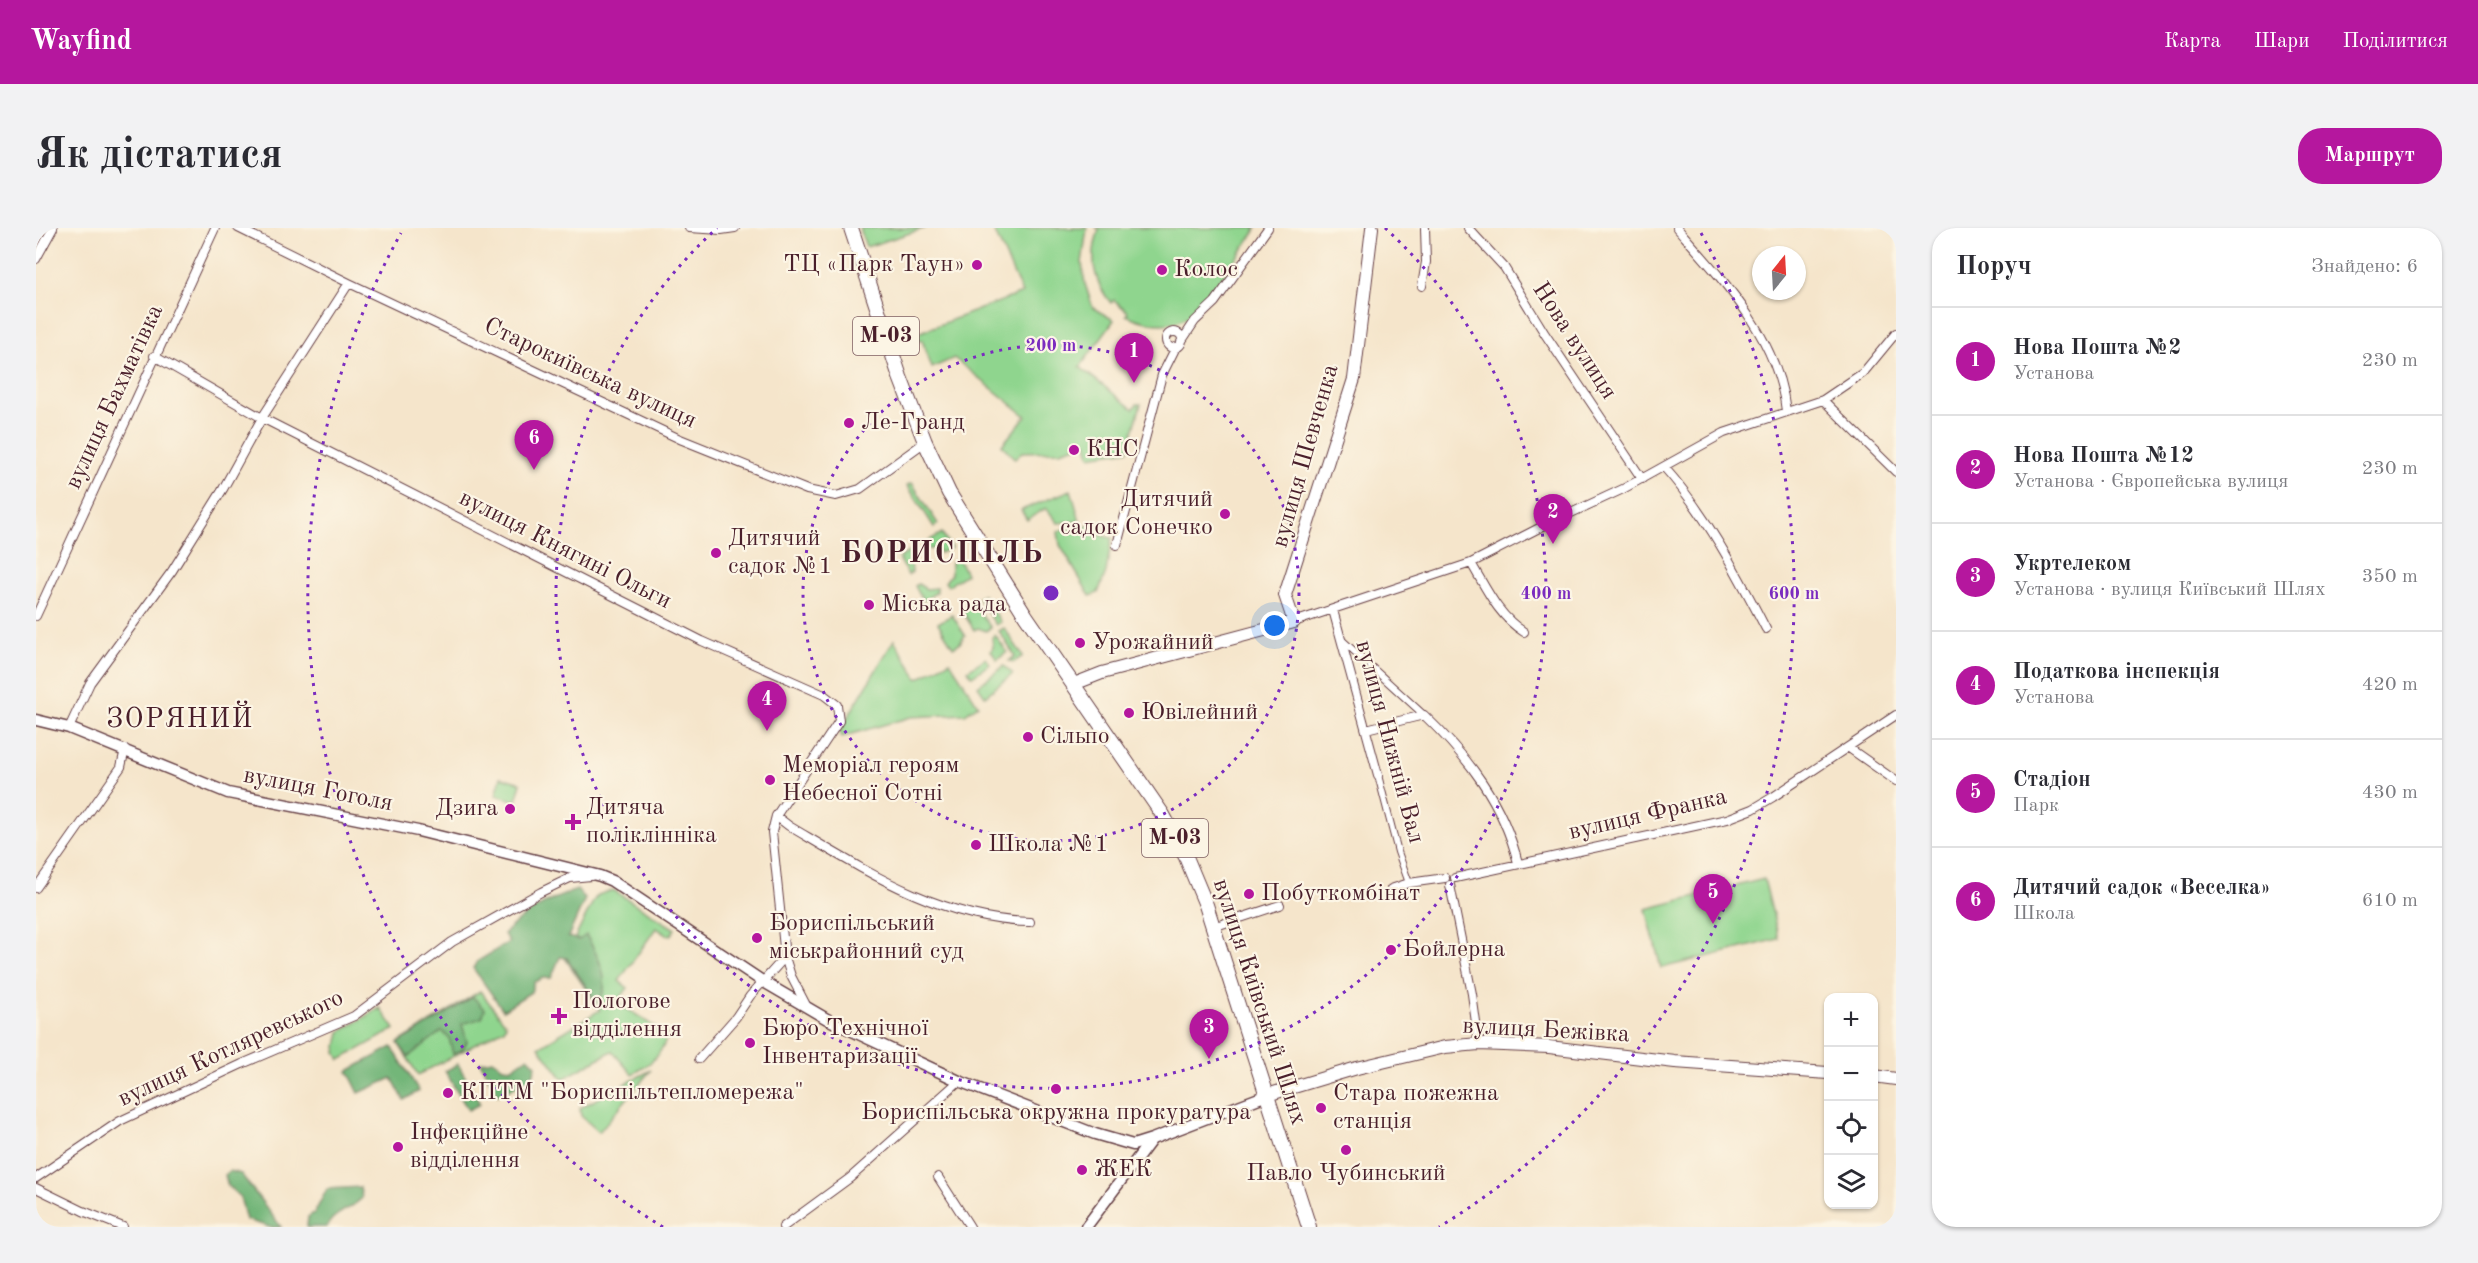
<!DOCTYPE html>
<html lang="uk">
<head>
<meta charset="utf-8">
<style>
	body { margin:0; font-family:"Old Standard TT",serif; background:#f2f2f3; color:#2b2b33 }
	.controls { position:absolute; right:18px; bottom:18px; display:grid; overflow:hidden; border-radius:12px; box-shadow:0 2px 4px #0004 }
	.controls button { width:54px; height:54px; display:grid; place-items:center; padding:0; border:0; border-bottom:2px solid #e1e1e2; background:#fff; color:#2b2b33; font:30px sans-serif }
	.compass { position:absolute; left:1716px; top:18px; width:54px; height:54px; border-radius:50%; background:#fff; box-shadow:0 2px 4px #0004; rotate:18deg }
	.you { position:absolute; left:1239px; top:398px; width:21px; height:21px; margin:-15px; border:4px solid #fff; border-radius:50%; background:#1a73e8; box-shadow:0 0 0 9px #1a73e833 }
	.badge { display:grid; place-items:center; width:39px; height:39px; border-radius:50%; background:#b5179e; color:#fff; font-size:20px; font-weight:700 }
	.pin { position:absolute; translate:-50% -50px; filter:drop-shadow(0 2px 3px #0008) }
	.pin::after { content:''; position:absolute; top:32px; width:21px; height:18px; background:inherit; clip-path:polygon(0 0,100% 0,50% 100%) }
	.list { margin:0; padding:0; list-style:none }
	h2 { display:flex; justify-content:space-between; align-items:center; height:78px; margin:0; padding:0 24px; font-size:26px }
	h2 small { font-size:20px; font-weight:400; color:#7c7c81 }
	.list li { display:grid; grid-template-columns:39px 1fr auto; gap:18px; align-items:center; box-sizing:border-box; height:108px; padding:0 24px; border-top:2px solid #e1e1e2 }
	.list b { display:block; font-size:22px; white-space:nowrap }
	.list p { margin:0; font-size:20px; white-space:nowrap; color:#7c7c81 }
	.list em { font-size:20px; font-style:normal; color:#7c7c81 }
	.icon { flex:none; width:33px; height:33px; fill:none; stroke:currentColor; stroke-width:2; stroke-linecap:round; stroke-linejoin:round }
	.map { position:relative; flex:none; width:1860px; height:999px; overflow:hidden; border-radius:24px }
	header { display:flex; align-items:center; gap:36px; box-sizing:border-box; height:84px; padding:0 30px; background:#b5179e; color:#fff }
	header strong { font-size:28px }
	nav { display:flex; gap:33px; margin-inline-start:auto; font-size:21px }
	.intro { display:flex; align-items:center; justify-content:space-between; box-sizing:border-box; height:144px; padding:0 36px }
	h1 { margin:0; font-size:42px }
	.button { padding:15px 27px; border-radius:24px; background:#b5179e; color:#fff; font-size:21px; font-weight:700 }
	main { display:flex; gap:36px; padding:0 36px }
	aside { flex:1; background:#fff; border-radius:24px; box-shadow:0 2px 4px #0004 }
	.map>svg:first-child { display:block }
	.green { fill:#8fd58e; stroke:#6c7a5c; stroke-width:1.5 }
	.forest { fill:#73b679; stroke:#5e6a52; stroke-width:1.5 }
	.lines { fill:none; stroke-linecap:round; stroke-linejoin:round }
	.pedestrian-casing { stroke:#643d43; stroke-width:8 }
	.minor-casing { stroke:#643d43; stroke-width:10 }
	.tertiary-casing { stroke:#643d43; stroke-width:13 }
	.secondary-casing { stroke:#643d43; stroke-width:14 }
	.trunk-casing { stroke:#643d43; stroke-width:16 }
	.pedestrian { stroke:#fff; stroke-width:6 }
	.minor { stroke:#fff; stroke-width:8 }
	.tertiary { stroke:#fff; stroke-width:10 }
	.secondary { stroke:#fff; stroke-width:12 }
	.trunk { stroke:#fff; stroke-width:14 }
	.ring { fill:none; stroke:#7b2cbf; stroke-width:3; stroke-dasharray:3 6 }
	.poi-dot { fill:#b5179e; stroke:#fcf5e5; stroke-width:2 }
	.labels { text-anchor:middle; dominant-baseline:central; stroke-width:4.5; stroke-linejoin:round; paint-order:stroke }
	.shield { fill:#fcf5e5; stroke:#7f5f63; stroke-width:1.5 }
	.shield-label { font-size:22px; font-weight:bold; fill:#4a1f2b }
	.poi-label { font-size:24px; fill:#4a1f2b; stroke:#fcf5e5; text-anchor:start }
	.street-label { font-size:24px; fill:#4a1f2b; stroke:#fcf5e5 }
	.quarter-label { font-size:27px; letter-spacing:1.5px; fill:#4a1f2b; stroke:#fcf5e5 }
	.district-label { font-size:30px; font-weight:bold; letter-spacing:1.5px; fill:#4a1f2b; stroke:#fcf5e5 }
	.centre { fill:#7b2cbf; stroke:#fcf5e5; stroke-width:3 }
	.ring-label { font-size:18px; text-anchor:middle; font-weight:bold; fill:#7b2cbf; stroke:#fcf5e5; stroke-width:4.5; stroke-linejoin:round; paint-order:stroke }
</style>
</head>
<body>
<header>
<strong>Wayfind</strong>
<nav><a>Карта</a><a>Шари</a><a>Поділитися</a></nav>
</header>
<div class="intro"><h1>Як дістатися</h1><a class="button">Маршрут</a></div>
<main>
<div class="map">
<svg width="1860" height="999" viewBox="0 0 1860 999">
	<rect width="100%" height="100%" fill="#fcf5e5"/>
	<filter id="ink" filterUnits="userSpaceOnUse"><feTurbulence type="fractalNoise" baseFrequency=".0167" numOctaves="2"/><feDisplacementMap in="SourceGraphic" scale="12" xChannelSelector="R" yChannelSelector="G"/><feConvolveMatrix kernelMatrix="1 2 1 2 8 2 1 2 1" color-interpolation-filters="sRGB"/></filter>
	<filter id="wash" filterUnits="userSpaceOnUse"><feTurbulence type="fractalNoise" baseFrequency=".008" numOctaves="4" result="noise"/><feDisplacementMap in="SourceGraphic" scale="24" xChannelSelector="R" yChannelSelector="G"/><feGaussianBlur stdDeviation="1.35" result="paint"/><feColorMatrix in="noise" values="0 0 0 0 0 0 0 0 0 0 0 0 0 0 0 0 0 1.4 0 .05"/><feComposite in="paint" operator="in"/></filter>
	<g filter="url(#wash)">
		<rect width="100%" height="100%" fill="#f5e5cb"/>
		<path class="green" d="M824,0h66l-60,19z
			M957,0h94l-5,35 3,21 8,24 21,12 -34,47 53,42 4,-5h4l-13,46 -38,6 -3,-13 -27,8 -38,1 -7,7 -13,-14 24,-29 -72,-58 -22,10 -10,-28 -10,3 -2,-7 112,-43z
			M1060,0h161c-11,17 -23,33 -35,50 -27,39 -47,59 -96,37l2,-3 -14,-12 -3,3c-18,-22 -22,-46 -12,-73z
			M876,255l26,41 -4,3 -27,-42z
			M1035,262l9,31 -22,2 -12,-15 -19,12 -6,-10z
			M1060,297l-1,9 17,4 -6,34 -8,21 -8,3 -30,-51 -2,-13 3,-2z
			M906,305l9,15 -11,5 -4,-4h-10l-3,-5z
			M876,322l3,6 -4,6 1,10 -4,3 -9,-17z
			M922,330l8,16 -18,12 -3,-4 6,-8v-11z
			M882,356l8,5 10,-1 1,4 -14,9 -8,-15z
			M947,367l18,27 -5,3 -18,-27z
			M937,374l18,26 -5,3 -8,-3 -4,2 -13,-21z
			M916,387l13,20 -5,8 -7,4 -15,-24z
			M968,400l19,28 -9,6 -5,-1 6,-5 -16,-25z
			M959,407l12,17 -10,8 -6,-9 2,-4 -1,-10z
			M858,412l24,39 32,-18 28,44 -13,9 -54,3 -70,20 -1,-7z
			M950,430l4,6 -18,12 -4,-6z
			M968,438l9,8 -28,22 -7,-10z
			M465,549l20,6 -5,18 -20,-6z
			M1728,651l15,60 -118,29 -15,-59z
			M577,662l62,39 -5,7 -14,-8 -37,53 9,7 -11,14 50,33c-3,18 -19,32 -35,39l-20,-23 -49,28 -24,-32 61,-37 -35,-52 29,-58 4,-5z
			M444,763l26,33 -2,5 -86,46 -20,-32z
			M344,780l15,21 -55,31 -4,-8 4,-20z
			M615,842l-52,62 -18,-16 -1,-8z"/>
		<path class="forest" d="M541,662l8,9 -17,38 11,3 7,-5c10,17 29,50 11,68l-30,-45 -7,-1 -9,21h-8l-9,4 -3,10 -28,18 -30,-42 5,-7 31,-19 -5,-8c20,-22 46,-35 73,-44z
			M437,769l12,12 -3,9 -20,6 5,18 -5,8 -9,4 -4,-16 -7,-7 -34,26 -10,-14z
			M356,819l27,44 -15,9 -12,-22 -33,15 -11,-22z
			M492,829l8,8 -4,14 -34,16 -18,-33 13,-2 10,7 9,1z
			M422,836l22,40 -12,6 -23,-39z
			M194,943l11,3 40,53h-11l-24,-7 -6,-23 -12,-11 -3,-11z
			M324,959l2,11c-10,11 -30,15 -35,29h-20l1,-10 7,-5 12,-23z"/>
	</g>
	<g filter="url(#ink)">
		<g class="lines">
			<defs>
				<path id="pedestrian" d="M1306,412l82,75
					M1342,547l20,77 11,31"/>
				<path id="minor" d="M202,0l111,55 331,156 127,51 29,6 24,-7 65,-47
					M653,0l32,2 14,-2
					M1432,0l36,39 41,67 97,145
					M1641,0c47,53 101,110 109,183
					M0,31l17,-31
					M1386,58l4,-24 -1,-34
					M1130 112a8 8 0 1 1 16 0a8 8 0 1 1-16 0Z
					M1145,114l14,-21 20,-19 53,-74
					M118,128l108,62 440,223 122,54 13,10 2,16 -63,95 -4,16 13,125 6,19 15,29
					M1787,172l73,72
					M1628,239c42,47 73,106 102,162
					M1081,317l45,-170 14,-28
					M1435,335c15,25 27,53 53,69
					M1297,382l45,165
					M0,388l179,-388
					M1258,394l177,-59 74,-38 78,-36 101,-56 99,-33 40,-27 33,-40
					M33,500l21,-45 82,-112 51,-82 39,-71 87,-135
					M1330,501l58,-14c44,42 79,87 94,148
					M1813,520l47,33
					M740,588l13,10c75,44 151,94 241,96
					M1419,650l272,-59 26,-10 20,-12 123,-82
					M1414,657l22,109 7,50
					M0,660l85,-121 4,-18
					M1355,661l18,-6 36,-5
					M1177,699l67,-22
					M663,831l37,-42 14,-21 35,-39
					M902,949l32,50
					M0,950l84,-57 122,-57 112,-48 98,-74 89,-50 29,-14 21,-2
					M0,960l47,23 40,16
					M747,999l67,-49 109,-97"/>
				<path id="tertiary" d="M0,492l33,8 159,65 190,38 182,45 12,5 150,100 65,38 42,20 90,42 136,53 38,11 19,-6
					M1050,999l66,-88 115,-44"/>
				<path id="secondary" d="M1038,456l28,-11 192,-51 -9,-27 69,-216 18,-151
					M1838,848l22,3
					M1231,867l90,-27 88,-21 34,-3 70,3 126,15 153,11"/>
				<path id="trunk" d="M815,0l49,149 25,65 24,51 77,123 137,199 23,42 20,48 103,322"/>
			</defs>
			<use href="#pedestrian" class="pedestrian-casing"/>
			<use href="#minor" class="minor-casing"/>
			<use href="#tertiary" class="tertiary-casing"/>
			<use href="#secondary" class="secondary-casing"/>
			<use href="#trunk" class="trunk-casing"/>
			<use href="#pedestrian" class="pedestrian"/>
			<use href="#minor" class="minor"/>
			<use href="#tertiary" class="tertiary"/>
			<use href="#secondary" class="secondary"/>
			<use href="#trunk" class="trunk"/>
		</g>
	</g>
	<g class="ring">
		<circle cx="1015" cy="365" r="248"/>
		<path d="M1349 0A495 495 0 1 1 681 0"/>
		<path d="M627 999A743 743 0 0 1 365 5M1665 5A743 743 0 0 1 1403 999"/>
	</g>
	<g class="poi-dot">
		<circle cx="941" cy="37" r="6"/>
		<circle cx="1126" cy="42" r="6"/>
		<circle cx="813" cy="195" r="6"/>
		<circle cx="1038" cy="222" r="6"/>
		<circle cx="1189" cy="286" r="6"/>
		<circle cx="680" cy="325" r="6"/>
		<circle cx="833" cy="377" r="6"/>
		<circle cx="1044" cy="415" r="6"/>
		<circle cx="1093" cy="485" r="6"/>
		<circle cx="992" cy="509" r="6"/>
		<circle cx="734" cy="552" r="6"/>
		<circle cx="474" cy="581" r="6"/>
		<path d="M534 585h6v6h6v6h-6v6h-6v-6h-6v-6h6z"/>
		<circle cx="940" cy="617" r="6"/>
		<circle cx="1213" cy="666" r="6"/>
		<circle cx="721" cy="710" r="6"/>
		<circle cx="1355" cy="722" r="6"/>
		<path d="M520 779h6v6h6v6h-6v6h-6v-6h-6v-6h6z"/>
		<circle cx="714" cy="815" r="6"/>
		<circle cx="1020" cy="861" r="6"/>
		<circle cx="412" cy="865" r="6"/>
		<circle cx="1285" cy="880" r="6"/>
		<circle cx="362" cy="919" r="6"/>
		<circle cx="1310" cy="922" r="6"/>
		<circle cx="1046" cy="942" r="6"/>
	</g>
	<g class="labels">
		<g class="shield">
			<rect x="817" y="89" width="66" height="38" rx="4.5"/>
			<rect x="1106" y="591" width="66" height="38" rx="4.5"/>
		</g>
		<g class="shield-label">
			<text x="850" y="108">М-03</text>
			<text x="1139" y="610">М-03</text>
		</g>
		<g class="poi-label">
			<text x="929" y="37" text-anchor="end">ТЦ «Парк Таун»</text>
			<text x="1138" y="42">Колос</text>
			<text x="825" y="195">Ле-Гранд</text>
			<text x="1050" y="222">КНС</text>
			<text x="1177" y="272" text-anchor="end">Дитячий<tspan x="1177" dy="28">садок Сонечко</tspan></text>
			<text x="692" y="311">Дитячий<tspan x="692" dy="28">садок №1</tspan></text>
			<text x="845" y="377">Міська рада</text>
			<text x="1056" y="415">Урожайний</text>
			<text x="1105" y="485">Ювілейний</text>
			<text x="1004" y="509">Сільпо</text>
			<text x="746" y="538">Меморіал героям<tspan x="746" dy="28">Небесної Сотні</tspan></text>
			<text x="550" y="580">Дитяча<tspan x="550" dy="28">поліклінніка</tspan></text>
			<text x="462" y="581" text-anchor="end">Дзига</text>
			<text x="952" y="617">Школа №1</text>
			<text x="1225" y="666">Побуткомбінат</text>
			<text x="733" y="696">Бориспільський<tspan x="733" dy="28">міськрайонний суд</tspan></text>
			<text x="1367" y="722">Бойлерна</text>
			<text x="536" y="774">Пологове<tspan x="536" dy="28">відділення</tspan></text>
			<text x="726" y="801">Бюро Технічної<tspan x="726" dy="28">Інвентаризації</tspan></text>
			<text x="424" y="865">КПТМ "Бориспільтепломережа"</text>
			<text x="1297" y="866">Стара пожежна<tspan x="1297" dy="28">станція</tspan></text>
			<text x="1020" y="885" text-anchor="middle">Бориспільська окружна прокуратура</text>
			<text x="374" y="905">Інфекційне<tspan x="374" dy="28">відділення</tspan></text>
			<text x="1058" y="942">ЖЕК</text>
			<text x="1310" y="946" text-anchor="middle">Павло Чубинський</text>
		</g>
		<g class="street-label">
			<text transform="translate(1538 113) rotate(57)">Нова вулиця</text>
			<text transform="translate(554 146) rotate(25)">Старокиївська вулиця</text>
			<text transform="translate(79 169) rotate(-65)">вулиця Бахматівка</text>
			<text transform="translate(1270 228) rotate(-74)">вулиця Шевченка</text>
			<text transform="translate(529 322) rotate(27)">вулиця Княгині Ольги</text>
			<text transform="translate(1353 514) rotate(75)">вулиця Нижній Вал</text>
			<text transform="translate(282 562) rotate(11)">вулиця Гоголя</text>
			<text transform="translate(1612 587) rotate(-13)">вулиця Франка</text>
			<text transform="translate(1223 774) rotate(72)">вулиця Київський Шлях</text>
			<text transform="translate(1510 803) rotate(3)">вулиця Бежівка</text>
			<text transform="translate(195 821) rotate(-25)">вулиця Котляревського</text>
		</g>
		<g class="quarter-label">
			<text x="144" y="491">ЗОРЯНИЙ</text>
		</g>
		<g class="district-label">
			<text x="906" y="326">БОРИСПІЛЬ</text>
		</g>
	</g>
	<circle cx="1015" cy="365" r="9" class="centre"/>
	<g class="ring-label">
		<text x="1015" y="123">200 m</text>
		<text x="1510" y="371">400 m</text>
		<text x="1758" y="371">600 m</text>
	</g>
</svg>
<div class="controls">
<button>+</button>
<button>−</button>
<button><svg class="icon" aria-label="locate" viewBox="0 0 24 24"><circle cx="12" cy="12" r="6"/><path d="M12 2v4M12 18v4M2 12h4M18 12h4"/></svg></button>
<button><svg class="icon" aria-label="layers" viewBox="0 0 24 24"><path d="M12 4l9 5-9 5-9-5zM3 14l9 5 9-5"/></svg></button>
</div>
<svg class="compass" viewBox="-18 -18 36 36"><path d="M0-13l5 13h-10z" fill="#e53935"/><path d="M0 13l5-13h-10z" fill="#7c7c81"/></svg>
<div class="you"></div>
<div class="pin badge" style="left:1098px;top:155px">1</div>
<div class="pin badge" style="left:1517px;top:316px">2</div>
<div class="pin badge" style="left:1173px;top:831px">3</div>
<div class="pin badge" style="left:731px;top:503px">4</div>
<div class="pin badge" style="left:1677px;top:696px">5</div>
<div class="pin badge" style="left:498px;top:242px">6</div>
</div>
<aside>
<h2>Поруч<small>Знайдено: 6</small></h2>
<ul class="list">
<li><span class="badge">1</span><div><b>Нова Пошта №2</b><p>Установа</p></div><em>230 m</em></li>
<li><span class="badge">2</span><div><b>Нова Пошта №12</b><p>Установа · Європейська вулиця</p></div><em>230 m</em></li>
<li><span class="badge">3</span><div><b>Укртелеком</b><p>Установа · вулиця Київський Шлях</p></div><em>350 m</em></li>
<li><span class="badge">4</span><div><b>Податкова інспекція</b><p>Установа</p></div><em>420 m</em></li>
<li><span class="badge">5</span><div><b>Стадіон</b><p>Парк</p></div><em>430 m</em></li>
<li><span class="badge">6</span><div><b>Дитячий садок «Веселка»</b><p>Школа</p></div><em>610 m</em></li>
</ul>
</aside>
</main>
</body>
</html>
